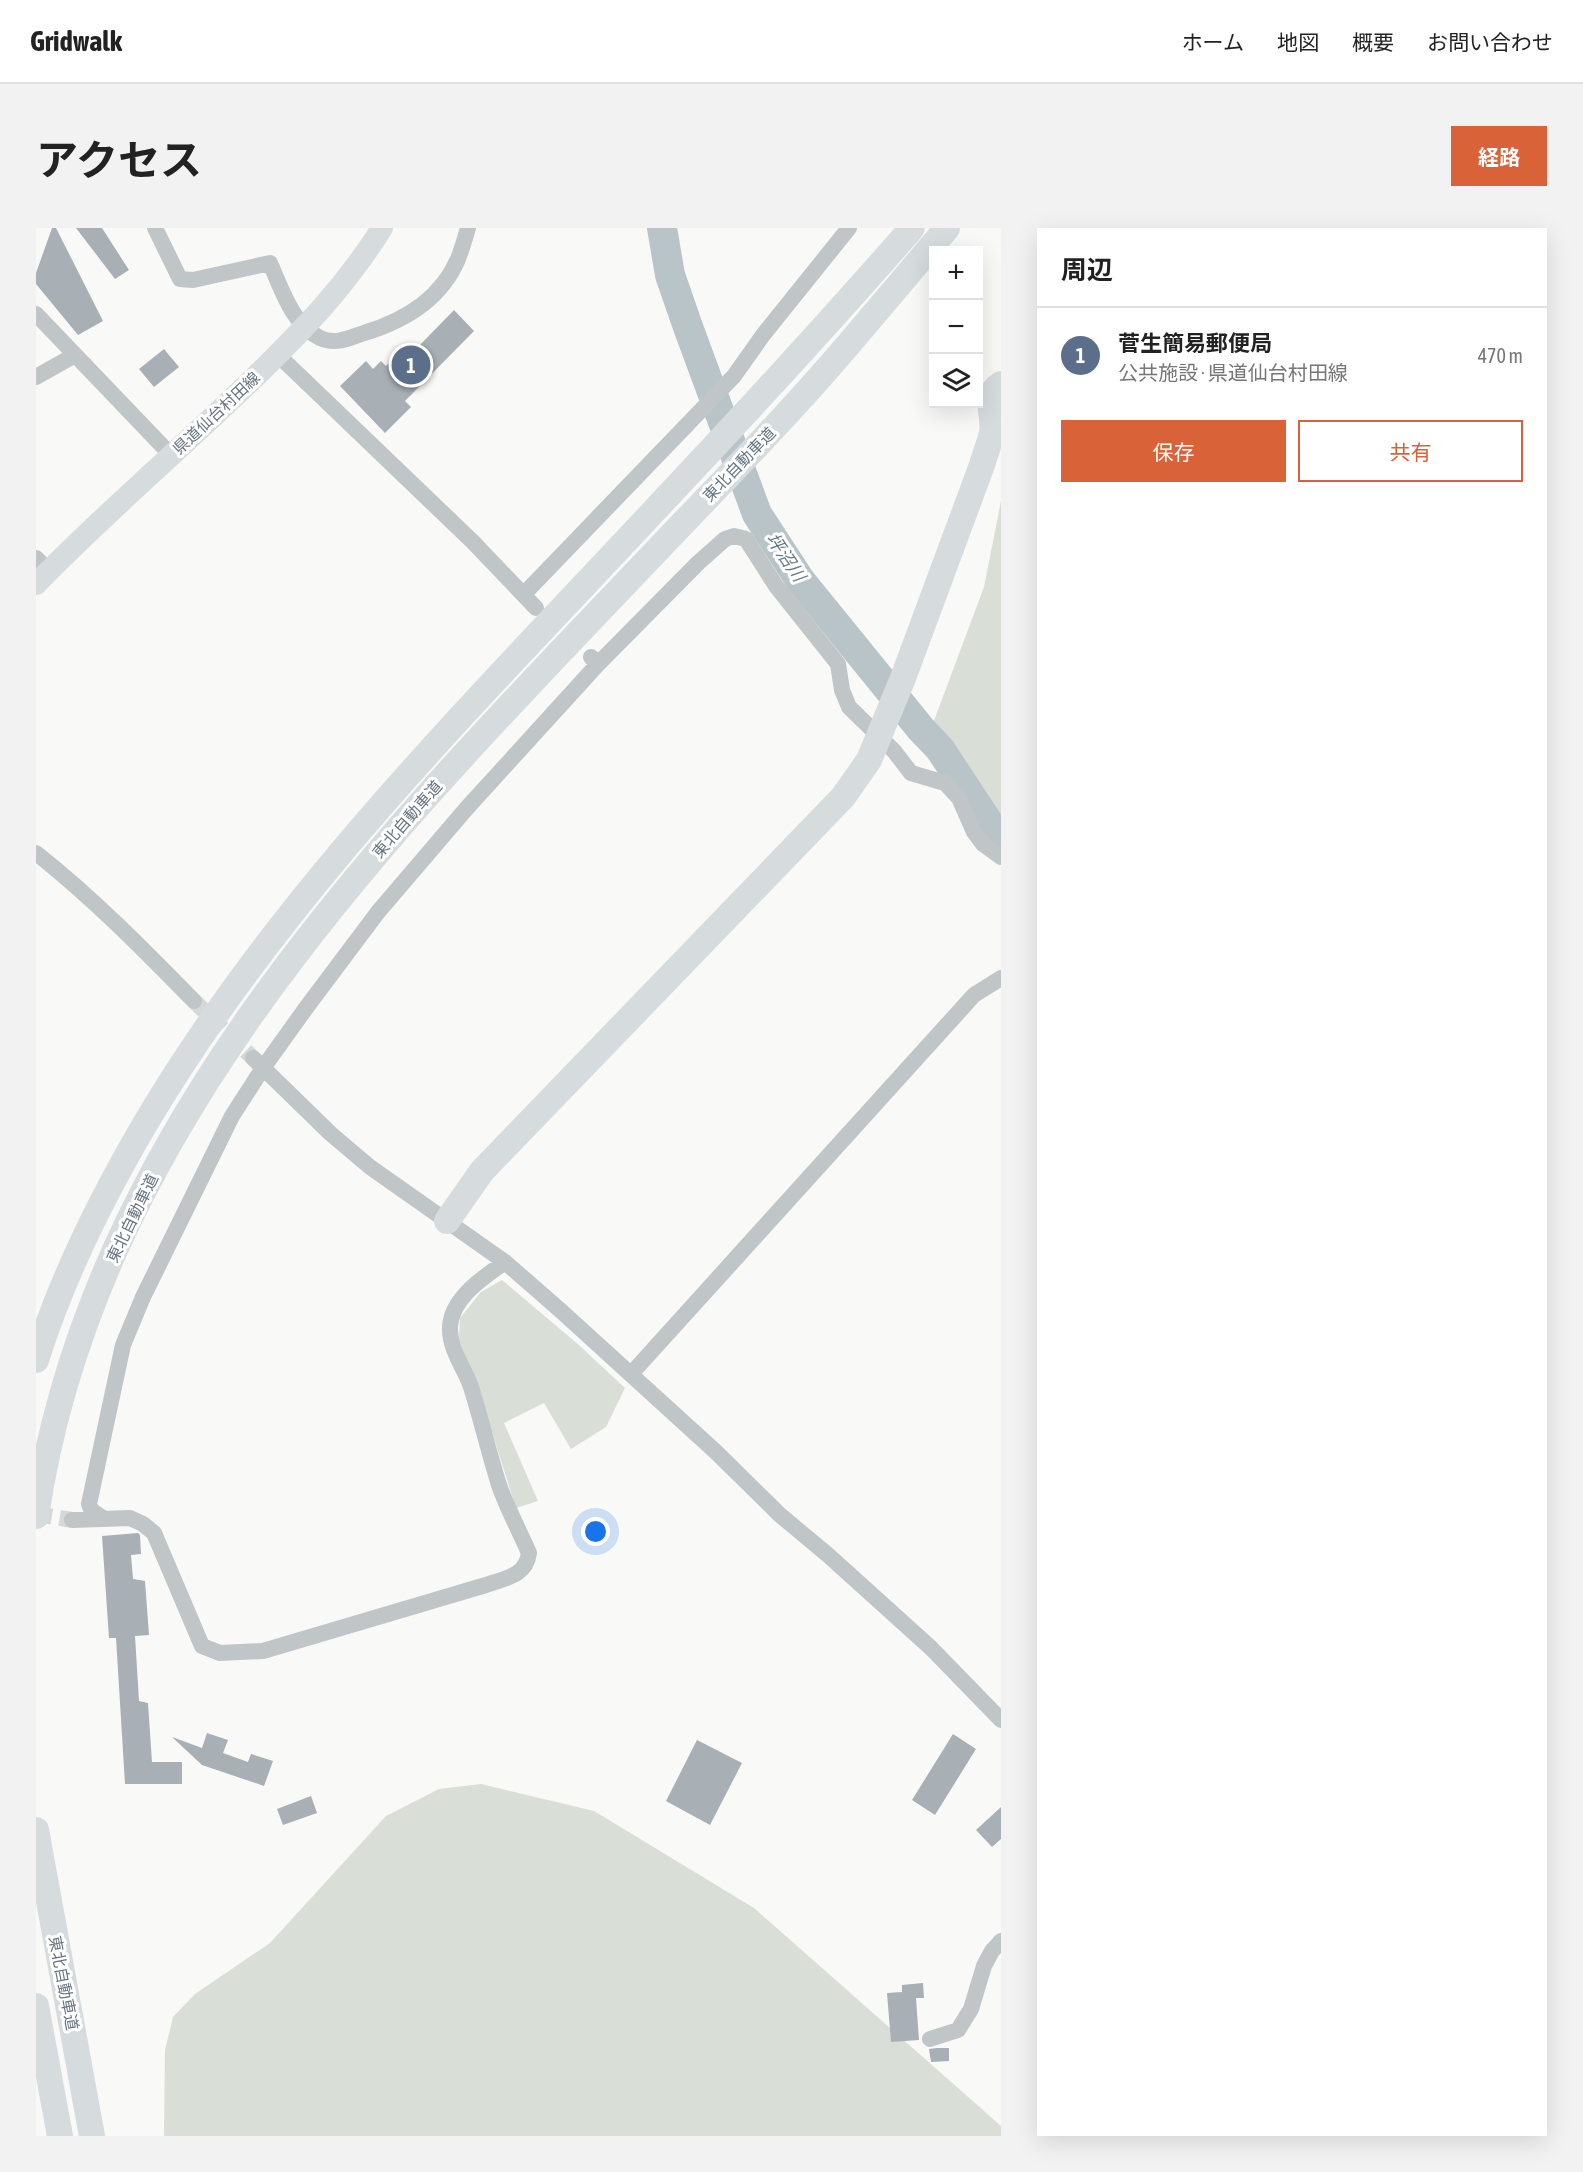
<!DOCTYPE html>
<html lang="ja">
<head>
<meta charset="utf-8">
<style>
	body { margin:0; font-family:"Asap Condensed","Noto Sans JP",sans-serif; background:#f2f2f2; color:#222 }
	.controls { position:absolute; right:18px; top:18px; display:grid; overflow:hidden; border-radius:0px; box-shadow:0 6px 24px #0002 }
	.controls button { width:54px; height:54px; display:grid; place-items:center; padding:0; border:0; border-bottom:2px solid #e0e0e0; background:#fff; color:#222; font:30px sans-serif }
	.you { position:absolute; left:560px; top:1304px; width:21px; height:21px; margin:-15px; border:4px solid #fff; border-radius:50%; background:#1a73e8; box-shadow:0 0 0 9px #1a73e833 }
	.badge { display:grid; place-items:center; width:39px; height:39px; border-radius:50%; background:#d96238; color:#fff; font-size:20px; font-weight:700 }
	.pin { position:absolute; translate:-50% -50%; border:3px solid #fff; box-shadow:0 2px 6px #0006 }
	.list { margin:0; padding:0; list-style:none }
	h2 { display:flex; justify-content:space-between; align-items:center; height:78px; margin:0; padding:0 24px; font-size:26px }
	h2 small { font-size:20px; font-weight:400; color:#767676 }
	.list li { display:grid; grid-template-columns:39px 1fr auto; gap:18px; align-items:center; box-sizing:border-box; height:96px; padding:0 24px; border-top:2px solid #e0e0e0 }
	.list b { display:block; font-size:22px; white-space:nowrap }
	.list p { margin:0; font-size:20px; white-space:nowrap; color:#767676 }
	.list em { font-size:20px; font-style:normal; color:#767676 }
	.actions { display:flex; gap:12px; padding:18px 24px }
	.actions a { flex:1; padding:14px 0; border:2px solid #d96238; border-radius:0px; text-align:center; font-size:21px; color:#d96238 }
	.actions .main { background:#d96238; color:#fff }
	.icon { flex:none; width:33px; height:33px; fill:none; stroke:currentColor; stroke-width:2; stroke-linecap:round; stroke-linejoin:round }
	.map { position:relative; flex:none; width:965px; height:1908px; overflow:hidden; border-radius:0px }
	header { display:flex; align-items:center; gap:36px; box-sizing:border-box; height:84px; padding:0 30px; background:#fff; border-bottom:2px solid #e0e0e0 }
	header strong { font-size:28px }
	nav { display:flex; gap:33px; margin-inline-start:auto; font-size:21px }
	.intro { display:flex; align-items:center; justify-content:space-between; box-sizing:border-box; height:144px; padding:0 36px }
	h1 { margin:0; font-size:42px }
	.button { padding:15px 27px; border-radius:0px; background:#d96238; color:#fff; font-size:21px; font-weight:700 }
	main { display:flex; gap:36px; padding:0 36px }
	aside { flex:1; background:#fff; border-radius:0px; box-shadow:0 6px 24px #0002 }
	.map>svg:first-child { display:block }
	.green { fill:#d9ded7 }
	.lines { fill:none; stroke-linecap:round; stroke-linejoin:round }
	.river { stroke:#b9c4c8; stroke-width:30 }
	.building { fill:#a8b0b6 }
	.minor-tunnel { stroke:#d4d8d9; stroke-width:16; stroke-dasharray:16 8; stroke-linecap:butt }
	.minor { stroke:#c0c5c8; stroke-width:16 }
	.major { stroke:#d6dbde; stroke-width:22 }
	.highway { stroke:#d6dbde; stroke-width:26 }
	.labels { text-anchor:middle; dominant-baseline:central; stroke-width:6; stroke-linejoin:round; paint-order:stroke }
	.street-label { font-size:16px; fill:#667480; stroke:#fff }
	.water-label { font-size:18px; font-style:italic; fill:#667981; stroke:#fff }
</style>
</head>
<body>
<header>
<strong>Gridwalk</strong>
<nav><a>ホーム</a><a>地図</a><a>概要</a><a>お問い合わせ</a></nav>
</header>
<div class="intro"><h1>アクセス</h1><a class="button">経路</a></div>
<main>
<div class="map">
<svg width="965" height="1908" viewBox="0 0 965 1908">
	<rect width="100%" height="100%" fill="#f9f9f7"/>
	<path class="green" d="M965,273v350l-69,-125 52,-139z
		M466,1052l78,66 45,42 -19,39 -35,22 -27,-46 -40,20 34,78 -22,7 -31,-98 -18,-46 -8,-26 1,-20 21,-26z
		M445,1556l113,27 160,97 247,218v10h-837l1,-86 8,-33 22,-23 75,-51 116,-127 53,-27z"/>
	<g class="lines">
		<path class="river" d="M626,0l8,47 18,52 69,187 43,66 121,149 19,20 52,79 9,9"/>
	</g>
	<path class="building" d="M16,0h4l47,93 -25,14 -42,-51v-11z
		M40,0h26l27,42 -14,9z
		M418,82l20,21 -69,70 6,6 -26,26 -45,-47 26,-25 7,8 8,-8 5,5 9,-9 3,3 15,-15 4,3z
		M128,121l15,18 -25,20 -15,-18z
		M102,1305l2,2 1,19 -10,1 2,24 12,2 4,54 -14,1 4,65 9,2 4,59h30v22h-57l-9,-146h-7l-7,-102z
		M171,1505l21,7 -5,13 25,9 3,-8 22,7 -9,25 -62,-21 -30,-28 30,11z
		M917,1506l23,15 -41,66 -23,-15z
		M661,1512l45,23 -32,62 -44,-24z
		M275,1568l6,17 -34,12 -6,-16z
		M965,1579v32l-9,8 -16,-17z
		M887,1755l1,15h-8l3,42 -28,2 -4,-49 15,-1v-7z
		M901,1820h12v13l-18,1 -2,-13z"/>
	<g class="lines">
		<path class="minor-tunnel" d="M158,773l59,57
			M0,1286l36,6"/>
		<path class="minor" d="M119,0l25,51 13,1 77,-17c12,27 22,61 50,75 16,7 29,0 44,-5 40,-12 77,-34 94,-74 4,-10 7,-21 10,-31
			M0,86l135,141
			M242,127l195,187 63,66
			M0,149l39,-22
			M0,330l13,13
			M488,366l210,-218 29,-41 86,-107
			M555,429l7,7 100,-101 27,-24 9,-3 12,3 30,47 62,78 4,26 7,17 45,44 17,22 34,10 14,15 15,34 9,12 18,13
			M0,625c57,45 107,96 158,148
			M217,830l78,76 39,33 135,95 55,48 156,142 64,63 48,40 103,93 70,72
			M595,1146l343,-379 27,-17
			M67,1290l-11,-7 -3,-7 34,-159 20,-48 89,-181 31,-48 43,-60 72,-96 88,-103 132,-145
			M36,1292l58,-2 13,6 11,9 48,113 18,7 43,-2 223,-66c20,-7 40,-9 43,-32 -10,-23 -22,-45 -30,-68 -10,-32 -18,-66 -28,-98 -7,-20 -22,-38 -21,-60 1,-29 34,-50 55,-65
			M894,1811l28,-9 13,-21 13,-43 8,-15 9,-10"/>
		<path class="major" d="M0,356c70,-72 147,-137 219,-207 49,-48 90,-90 127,-149"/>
		<path class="highway" d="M411,993l35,-50 361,-374 26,-37 34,-82 79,-213c3,-11 8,-22 10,-33 3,-18 -10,-36 9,-48
			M0,1132c26,-83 65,-161 109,-236 116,-196 273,-363 429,-528 114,-121 228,-242 338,-368
			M0,1288c60,-407 379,-710 648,-994 56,-58 112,-116 164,-177 33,-39 66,-78 99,-117
			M0,1602l56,306
			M0,1778l24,130"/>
	</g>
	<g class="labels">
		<g class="street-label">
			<text transform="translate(180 185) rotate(-43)">県道仙台村田線</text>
			<text transform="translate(703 236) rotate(-46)">東北自動車道</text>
			<text transform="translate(371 591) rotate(-49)">東北自動車道</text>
			<text transform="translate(96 990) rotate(-64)">東北自動車道</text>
			<text transform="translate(28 1755) rotate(79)">東北自動車道</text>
		</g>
		<g class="water-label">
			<text transform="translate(750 329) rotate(56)">坪沼川</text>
		</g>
	</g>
</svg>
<div class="controls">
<button>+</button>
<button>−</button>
<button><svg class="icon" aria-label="layers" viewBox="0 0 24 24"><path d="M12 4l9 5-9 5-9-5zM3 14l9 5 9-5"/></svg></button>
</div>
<div class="you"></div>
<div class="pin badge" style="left:375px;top:137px;background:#5c6f8a">1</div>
</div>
<aside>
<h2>周辺<small></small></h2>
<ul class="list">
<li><span class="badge" style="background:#5c6f8a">1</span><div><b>菅生簡易郵便局</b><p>公共施設 · 県道仙台村田線</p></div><em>470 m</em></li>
</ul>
<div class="actions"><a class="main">保存</a><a>共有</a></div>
</aside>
</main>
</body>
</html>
